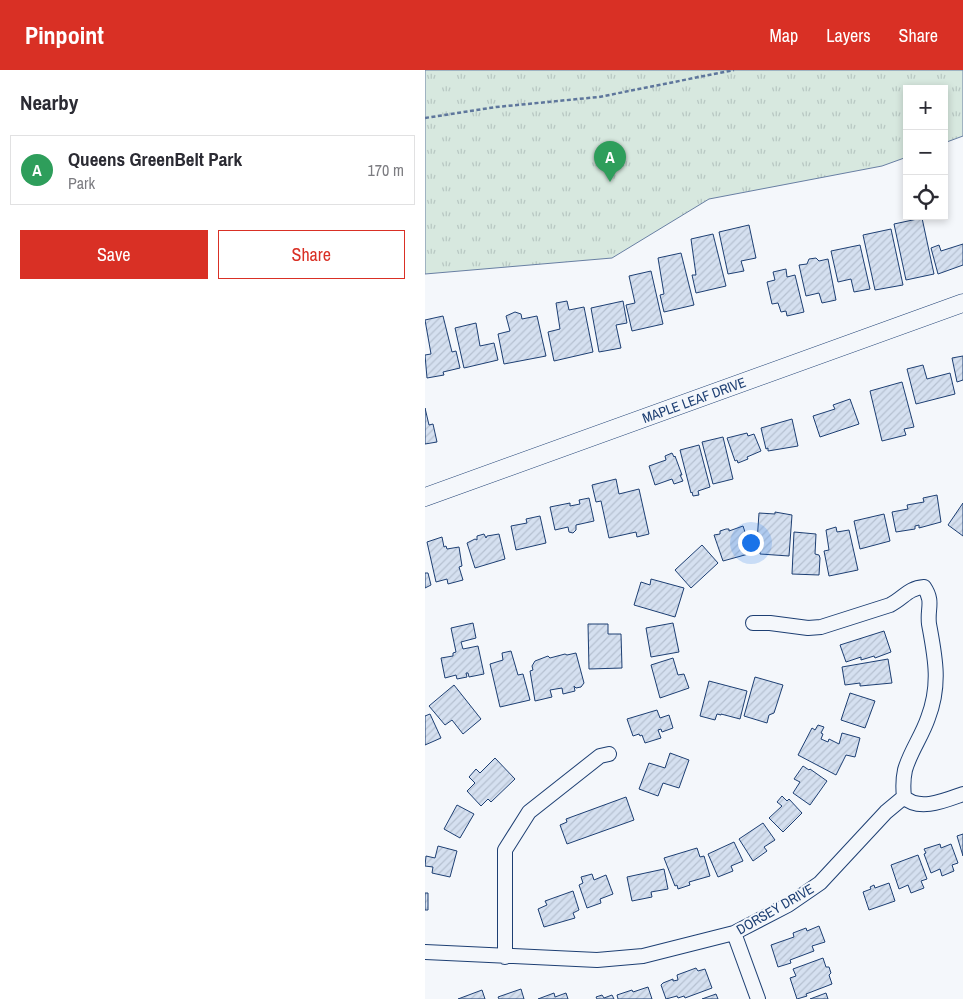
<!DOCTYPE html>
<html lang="en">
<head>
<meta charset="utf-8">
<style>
	body { margin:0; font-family:"Archivo Narrow",sans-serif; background:#f7f7f7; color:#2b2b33 }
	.controls { position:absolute; right:15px; top:15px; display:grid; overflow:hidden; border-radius:0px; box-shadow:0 2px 8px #0003 }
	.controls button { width:45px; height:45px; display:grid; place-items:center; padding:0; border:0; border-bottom:1px solid #e1e1e2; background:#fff; color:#2b2b33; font:25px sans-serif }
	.you { position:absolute; left:325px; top:472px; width:18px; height:18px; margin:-12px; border:4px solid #fff; border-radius:50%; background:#1a73e8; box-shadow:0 0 0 8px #1a73e833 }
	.badge { display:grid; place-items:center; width:32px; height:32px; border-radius:50%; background:#d93025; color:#fff; font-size:16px; font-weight:700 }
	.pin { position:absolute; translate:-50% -41px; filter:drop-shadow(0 1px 2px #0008) }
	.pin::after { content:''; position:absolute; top:26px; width:18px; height:15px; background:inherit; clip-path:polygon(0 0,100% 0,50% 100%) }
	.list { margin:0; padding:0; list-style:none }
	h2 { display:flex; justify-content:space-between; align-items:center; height:65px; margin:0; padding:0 20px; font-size:21px }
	h2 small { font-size:16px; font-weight:400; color:#7c7c81 }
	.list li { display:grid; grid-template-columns:32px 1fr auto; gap:15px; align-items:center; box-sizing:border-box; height:70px; margin:0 10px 10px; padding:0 10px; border:1px solid #e1e1e2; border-radius:0px }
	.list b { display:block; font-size:19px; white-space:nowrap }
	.list p { margin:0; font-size:16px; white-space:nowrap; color:#7c7c81 }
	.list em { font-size:16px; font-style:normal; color:#7c7c81 }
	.actions { display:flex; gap:10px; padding:15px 20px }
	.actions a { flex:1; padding:11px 0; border:1px solid #d93025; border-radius:0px; text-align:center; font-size:18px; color:#d93025 }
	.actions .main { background:#d93025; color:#fff }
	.icon { flex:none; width:28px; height:28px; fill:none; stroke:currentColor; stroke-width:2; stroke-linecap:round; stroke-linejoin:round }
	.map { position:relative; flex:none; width:538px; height:929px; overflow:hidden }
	header { display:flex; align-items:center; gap:30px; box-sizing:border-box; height:70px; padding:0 25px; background:#d93025; color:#fff }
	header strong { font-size:24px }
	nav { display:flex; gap:28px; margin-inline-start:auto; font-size:18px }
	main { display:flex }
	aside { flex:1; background:#fff }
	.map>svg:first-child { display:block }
	.park { fill:url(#park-tufts); stroke:#687fa3 }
	.building { fill:url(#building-hatch); stroke:#1d3f73 }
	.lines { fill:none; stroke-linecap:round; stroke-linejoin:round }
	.minor-casing { stroke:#1d3f73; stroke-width:16 }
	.tertiary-casing { stroke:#1d3f73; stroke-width:19 }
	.path { stroke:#5e769c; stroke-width:2.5; stroke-dasharray:4 2.5; stroke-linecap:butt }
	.minor { stroke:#f4f7fb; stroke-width:14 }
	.tertiary { stroke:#f4f7fb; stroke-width:18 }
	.labels { text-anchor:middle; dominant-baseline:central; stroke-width:4; stroke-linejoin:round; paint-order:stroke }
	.street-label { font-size:14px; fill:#1d3f73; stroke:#f4f7fb }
</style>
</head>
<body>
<header>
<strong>Pinpoint</strong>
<nav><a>Map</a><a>Layers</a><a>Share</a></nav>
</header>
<main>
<aside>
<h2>Nearby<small></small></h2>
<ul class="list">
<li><span class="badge" style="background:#2e9e5b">A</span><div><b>Queens GreenBelt Park</b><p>Park</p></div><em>170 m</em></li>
</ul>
<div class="actions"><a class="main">Save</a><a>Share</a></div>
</aside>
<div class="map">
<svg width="538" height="929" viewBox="0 0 538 929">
	<defs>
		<pattern id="park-tufts" width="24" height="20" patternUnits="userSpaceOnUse" patternTransform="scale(1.25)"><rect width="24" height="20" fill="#d7e8df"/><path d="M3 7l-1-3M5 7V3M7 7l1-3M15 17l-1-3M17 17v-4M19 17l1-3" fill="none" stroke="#b8c8c3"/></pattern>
		<pattern id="building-hatch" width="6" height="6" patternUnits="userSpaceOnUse" patternTransform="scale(1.25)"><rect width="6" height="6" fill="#d5e0f0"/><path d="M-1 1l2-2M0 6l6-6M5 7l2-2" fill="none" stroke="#b6c1d1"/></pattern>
	</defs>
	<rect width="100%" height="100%" fill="#f4f7fb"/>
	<path class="park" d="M0,0h538v66l-19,7v-54h-37v68l-25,9 -173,33 -97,59 -187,16z"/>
	<path class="building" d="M497,148l12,56 -28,6 -12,-56z
		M324,155l7,33 -15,3 3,10 -16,3 -9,-42z
		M466,159l12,56 -28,5 -12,-55z
		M288,164l13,52 -30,7 -4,-18h4l-5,-36z
		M538,174v21l-25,9 -7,-26 8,-3 2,6z
		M435,175l10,44 -16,3 -3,-13 -13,3 -7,-31z
		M256,183l13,52 -30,7 -4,-17 4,-1 -6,-36z
		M391,188l3,3 9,-2 8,41 -14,3 -3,-10 -13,3 -7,-31 8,-1 2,-5z
		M361,199l1,8 8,-2 9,37 -17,4 -1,-5 -5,1 -3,-9 -6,1 -5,-22 8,-2 -2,-8z
		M226,201l12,53 -31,7 -6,-26 9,-2 -6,-27z
		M142,231l2,9 15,-3 9,45 -39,9 -6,-29 12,-3 -4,-26z
		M198,231l4,22 -11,2 5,23 -22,4 -8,-44z
		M90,242l6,2 1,5 15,-3 9,40 -42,8 -6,-30 12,-3 -4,-15z
		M18,246l9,36 4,-1 4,17 -17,4 1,3 -17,3 -2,-23 6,-1 -6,-34z
		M51,253l4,23 14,-3 4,17 -34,8 -9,-40z
		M538,286v24l-6,2 -5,-24z
		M498,295l4,14 23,-6 5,21 -39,10 -9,-35z
		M477,312l12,45 -10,2 2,6 -24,6 -12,-50z
		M425,329l9,25 -39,13 -7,-21 22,-7 -2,-4z
		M0,338l4,17 4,-1 4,18 -12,2z
		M367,349l6,27 -30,5v-3l-2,1 -5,-21z
		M322,363l1,3 6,-2 7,17 -14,6 1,2 -10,4 -1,-3 -2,1 -8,-23z
		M298,367l10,42 -20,5 -11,-42z
		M274,375l11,42 -12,4 1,4 -6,1 -1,-4 -1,1 -11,-43z
		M247,383l2,4 1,-1 7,19h-2l3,6 -9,3 -2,-5 -17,6 -6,-19 17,-6 -1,-4z
		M191,409l3,15 20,-5 10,45 -12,3 -1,-5 -27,6 -8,-37 -5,1 -4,-17z
		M512,425l4,27 -22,6v-3l-4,1v3l-19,3 -4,-20 16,-3 -1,-4 17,-3 -1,-4z
		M164,428l5,23 -18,4v5l-3,3 -4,-1 -1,-5 -13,3 -5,-23 20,-4v3l10,-2 -1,-4z
		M538,433v33l-15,-11z
		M350,442l17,3 -3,41 -29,-2v-12h-3l2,-29 16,1z
		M459,444l6,27 -30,8 -6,-28z
		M115,446l6,27 -30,7 -5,-24 16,-3 -1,-4z
		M318,456l9,27 -29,8 -9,-26 6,-1v-3l6,-2h3v2z
		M411,457l1,5 12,-2 9,40 -29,6 -5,-25 5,-1 -3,-20z
		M369,462l22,2 -1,20 4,1 1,3 -1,17 -27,-1z
		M59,464l2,4 1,-2 12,-2 6,25 -30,9 -8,-25 8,-4 2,1v-4z
		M17,467l2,10 2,-1 1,3 12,-2 3,19 -3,1 4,13 -15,4 -1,-5 -11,3 -9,-40z
		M277,475l16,18 -27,25 -16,-18z
		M0,503h3l3,12 -6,3z
		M226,509l33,9 -9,29 -41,-12 7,-23 9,3z
		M48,553l3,15 -15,4 2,7 15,-3 6,28 -15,3 -1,-4h-2l1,4 -10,2 -1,-4 -11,3 -4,-20 12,-2v-3l3,-1 -5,-24z
		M248,553l6,29 -28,5 -5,-29z
		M163,554h20v10h13l1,34 -33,1z
		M459,561l7,21 -16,6 -1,-2 -13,4v-3l-15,5 -6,-17z
		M86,581l7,24 5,-1 7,26 -30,7 -10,-43 13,-4 -1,-7z
		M151,583l8,30 -3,4 -5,1 -2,-2 1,5 -12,3 -1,-6 -12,2 2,7 -17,4 -5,-30 3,-1 -1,-4 3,-5 13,-5 2,2 15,-4 2,1z
		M248,588l5,17 6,-1 5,14 -29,10 -9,-33z
		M463,589l4,24 -32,3v-3l-15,2 -3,-18z
		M330,607l28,8 -9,28 -5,2 -2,8 -23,-7z
		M284,611l38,10 -7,28 -19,-5v1l-4,-1 -2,6 -15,-4z
		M29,615l27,34 -18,15 -11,-14 -7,5 -16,-19z
		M425,623l25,8 -10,27 -24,-8z
		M232,640l3,8 9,-3 4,13 -11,4 -1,-3 -3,1 3,8 -16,5 -3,-8 -2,1 -1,-2 -6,2 -6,-17z
		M5,644l11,24 -16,7v-29z
		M393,655l6,2 -3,6 2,1 -2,5 7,3 1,-3 10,5 3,-11 18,5 -5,19 -9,-2 -10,20 -38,-20 14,-27 3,2z
		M245,683l19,7 -10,28 -16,-5 -5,13 -19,-7 10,-26 16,5z
		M70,688l20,21 -24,23 -3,-3 -7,7 -14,-15 8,-8 -6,-6 7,-8 4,4z
		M378,696l6,4 1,-1 17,12 -17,24 -17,-12 7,-11 -6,-3z
		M357,726l5,5 2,-2 13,14 -19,19 -14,-14 13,-12 -5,-4z
		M201,727l8,23 -67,24 -7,-19 7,-3 -1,-3z
		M32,735l17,9 -14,24 -16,-9z
		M338,753l12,17 -11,7 3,4 -14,10 -14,-22z
		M538,764v22l-6,-20z
		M309,772l9,19 -12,5 2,5 -15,6 -10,-23z
		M515,774l1,4 10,-4 7,19 -6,2 2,6 -12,5 -2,-7 -9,4 -7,-19 2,-1 -2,-4z
		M13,776l19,5 -7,26 -18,-4 1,-6 -8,-1 1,-10 9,2z
		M272,778l3,9 4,-1 6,20 -21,6 1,3 -12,4 -1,-4 -2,1 -11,-28z
		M493,785l9,24 -6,2 3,7 -13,5 -3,-8 -9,4 -8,-24z
		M239,799l4,20 -17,3 1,5 -20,4 -5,-24z
		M167,804l2,6 12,-5 7,19 -13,5 1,4 -14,5 -8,-23 4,-2 -2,-6z
		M464,813l6,18 -26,9 -6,-18 8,-3 -1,-2 4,-2 1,3z
		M148,821l6,19 -6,3 2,5 -31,9 -6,-18 9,-4 -2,-4z
		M0,823h3v17h-3z
		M394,856l6,16 -13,4 2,5 -24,9 1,3 -13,4 -7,-22 23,-8 -1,-4 13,-5 1,3z
		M398,888l3,9h3l2,6 -2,2 3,9 -26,10 1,2 -10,3 -7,-21 6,-2 -3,-7z
		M271,898l2,3 7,-2 7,19 -27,10 -1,-2 -6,2 -1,-2 -11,3 -5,-14 2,-2 10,-4v2l5,-1 -1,-5z
		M223,917l4,12h-34l-1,-4 15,-5 1,2z
		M96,919l3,10h-25l-1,-2z
		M57,920l3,9h-27z
		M129,923l1,4 11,-4 2,6h-30z
		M401,923l2,6h-18z
		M291,924l2,5h-16z
		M177,925l2,3 8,-3 2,4h-17l-1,-2z"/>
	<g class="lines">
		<defs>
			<path id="minor" d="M328,553h17l38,5 13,-1 69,-22c14,-7 18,-17 34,-18 10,15 3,21 5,37 6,33 12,60 -1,94 -6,18 -18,34 -23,52 -2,9 -2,18 -1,27
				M479,727c15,15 42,3 59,-3
				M309,863l24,66
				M0,882l172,8 46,-4 91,-23 54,-28 32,-22 66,-71 18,-15
				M80,887v-107l24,-38 71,-56 9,-2"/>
			<path id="tertiary" d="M0,427l538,-194"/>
		</defs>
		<use href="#minor" class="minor-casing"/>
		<use href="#tertiary" class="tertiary-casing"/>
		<path class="path" d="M0,48l71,-11 103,-10 135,-27"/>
		<use href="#minor" class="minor"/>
		<use href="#tertiary" class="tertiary"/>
	</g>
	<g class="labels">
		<g class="street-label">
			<text transform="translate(269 330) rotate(-20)">MAPLE LEAF DRIVE</text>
			<text transform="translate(350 839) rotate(-30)">DORSEY DRIVE</text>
		</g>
	</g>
</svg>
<div class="controls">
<button>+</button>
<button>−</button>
<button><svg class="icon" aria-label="locate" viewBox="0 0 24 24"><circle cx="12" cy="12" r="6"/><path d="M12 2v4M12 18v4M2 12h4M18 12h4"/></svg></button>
</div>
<div class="you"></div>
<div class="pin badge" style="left:185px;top:112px;background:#2e9e5b">A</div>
</div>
</main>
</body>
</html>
